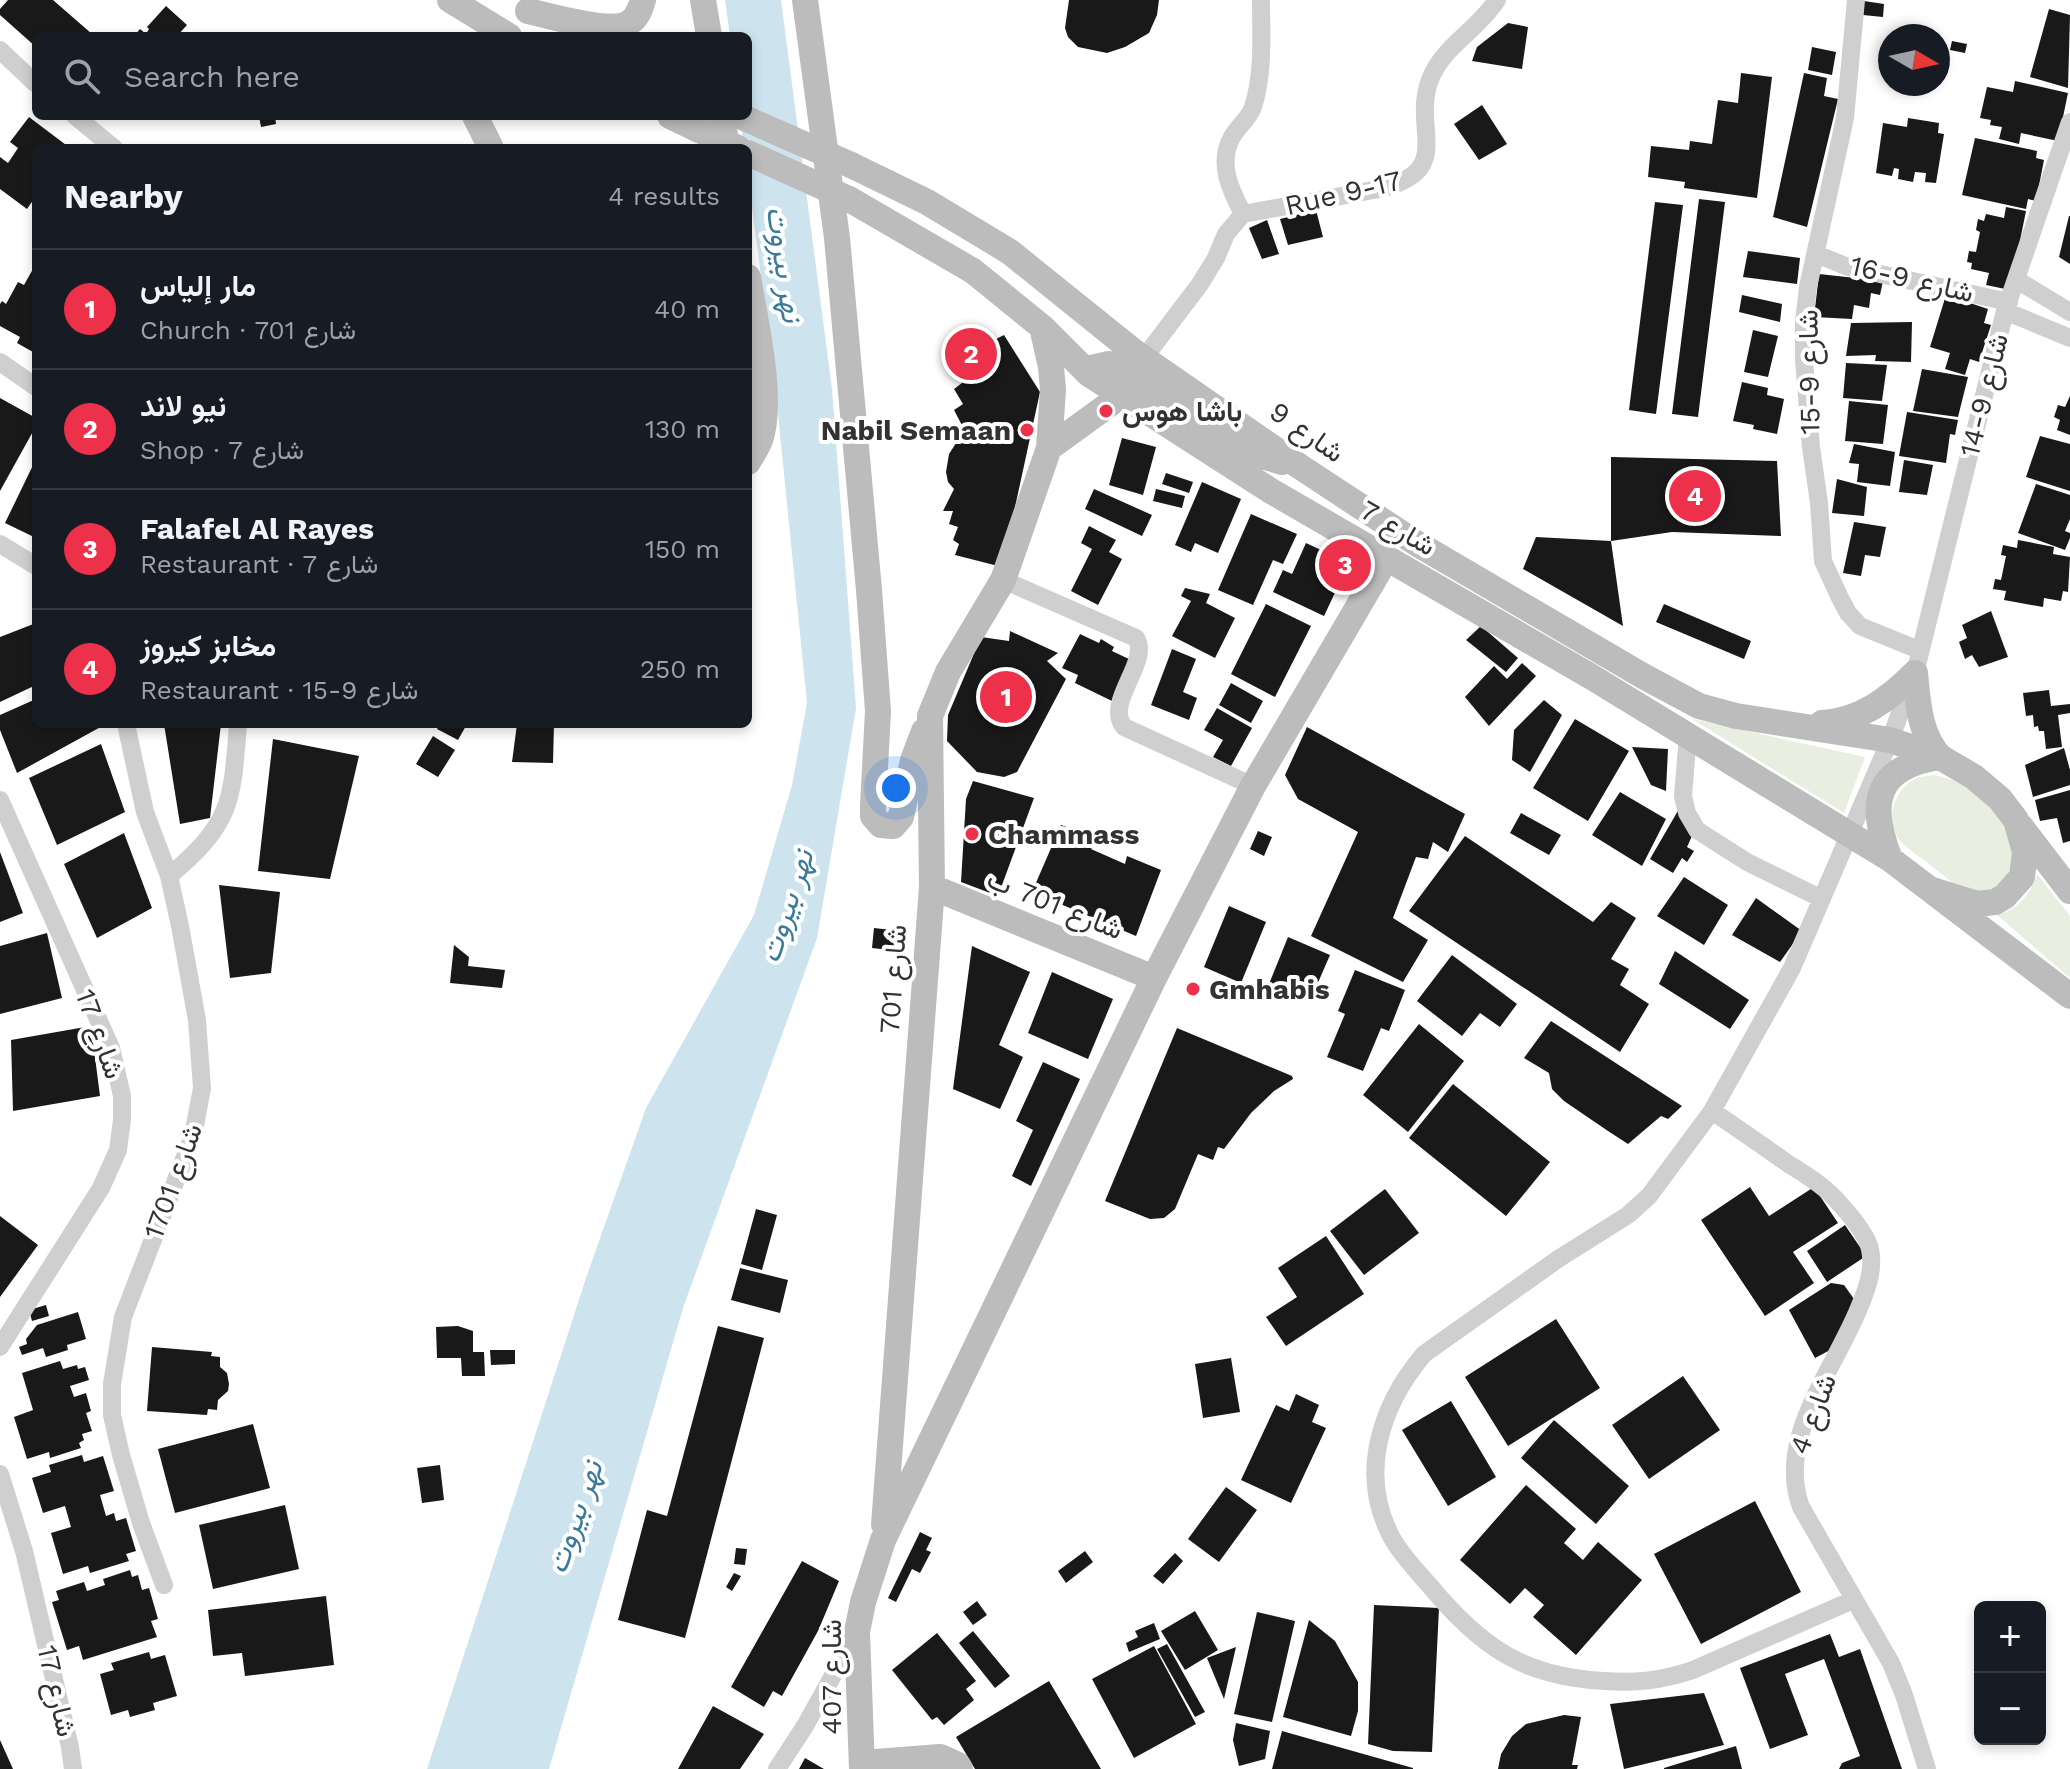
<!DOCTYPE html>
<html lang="en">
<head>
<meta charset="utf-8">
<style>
	body { margin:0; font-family:"Work Sans",Vazirmatn,sans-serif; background:#242831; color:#f1f3f6 }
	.controls { position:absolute; right:24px; bottom:24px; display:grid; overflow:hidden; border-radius:12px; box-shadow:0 4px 12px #0003 }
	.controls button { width:72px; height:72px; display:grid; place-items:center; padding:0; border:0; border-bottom:2px solid #363941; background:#171b24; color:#f1f3f6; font:40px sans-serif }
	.compass { position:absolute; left:1878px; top:24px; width:72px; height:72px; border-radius:50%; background:#171b24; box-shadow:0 4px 12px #0003; rotate:99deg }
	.you { position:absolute; left:896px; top:788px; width:28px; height:28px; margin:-20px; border:6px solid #fff; border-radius:50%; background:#1a73e8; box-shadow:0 0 0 12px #1a73e833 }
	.badge { display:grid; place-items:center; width:52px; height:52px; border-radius:50%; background:#ed314b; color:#fff; font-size:26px; font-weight:700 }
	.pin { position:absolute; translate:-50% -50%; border:4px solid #fff; box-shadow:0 2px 8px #0006 }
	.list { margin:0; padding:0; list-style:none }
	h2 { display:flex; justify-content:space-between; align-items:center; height:104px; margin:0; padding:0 32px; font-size:34px }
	h2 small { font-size:26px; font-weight:400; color:#9ea1a6 }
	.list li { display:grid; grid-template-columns:52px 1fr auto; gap:24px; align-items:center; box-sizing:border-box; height:120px; padding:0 32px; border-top:2px solid #363941 }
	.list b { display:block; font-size:30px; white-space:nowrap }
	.list p { margin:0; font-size:26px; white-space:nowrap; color:#9ea1a6 }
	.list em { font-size:26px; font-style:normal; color:#9ea1a6 }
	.icon { flex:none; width:44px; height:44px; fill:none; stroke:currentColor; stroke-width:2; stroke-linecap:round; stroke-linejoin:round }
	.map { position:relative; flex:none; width:2070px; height:1769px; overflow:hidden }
	.search { position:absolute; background:#171b24; box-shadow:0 4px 12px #0003; left:32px; top:32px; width:720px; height:88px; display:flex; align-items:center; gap:20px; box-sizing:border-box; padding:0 28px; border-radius:12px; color:#9ea1a6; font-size:30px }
	.panel { position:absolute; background:#171b24; box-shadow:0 4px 12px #0003; left:32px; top:144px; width:720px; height:584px; border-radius:12px }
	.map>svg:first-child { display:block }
	.green { fill:#e9efe0 }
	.water { fill:#cde4ef }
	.building { fill:#191919 }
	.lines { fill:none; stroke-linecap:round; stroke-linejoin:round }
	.street { stroke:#cfcfcf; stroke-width:18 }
	.secondary { stroke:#bcbcbc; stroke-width:26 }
	.secondary-bridge { stroke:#bcbcbc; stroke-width:26 }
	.poi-dot { fill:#ed314b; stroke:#fff; stroke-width:3 }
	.labels { text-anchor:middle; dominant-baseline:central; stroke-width:8; stroke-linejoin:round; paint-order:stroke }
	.street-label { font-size:28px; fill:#323232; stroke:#fff }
	.poi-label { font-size:28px; font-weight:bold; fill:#323232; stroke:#fff; text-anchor:start }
	.water-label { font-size:30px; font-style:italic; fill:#3b7b99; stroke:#fff }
</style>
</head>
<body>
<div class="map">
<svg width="2070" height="1769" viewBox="0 0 2070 1769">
	<rect width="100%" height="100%" fill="#fff"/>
	<path class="green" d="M1692,719l173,38 -21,56z
		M1935,775c8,2 16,4 24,8 30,16 76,63 44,97 -8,8 -15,12 -27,11 -17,0 -29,-13 -42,-23 -10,-9 -25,-17 -34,-27 -16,-20 -6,-53 17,-63 5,-2 13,-2 18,-3z
		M2037,874l33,42v62l-73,-63c19,-4 35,-22 40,-41z"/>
	<path class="water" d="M725,0h56l51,389 24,319 -39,230 -134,370 -134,461h-122l159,-491 60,-170 108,-193 38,-130 15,-82 -31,-309 -28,-218v-28h-4l-4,-32h8v-80h-18z"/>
	<path class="building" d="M8,0h45l39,34 -2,2h-54v11l-36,-32v-6z
		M1069,0h90l-2,15 -8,18 -24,14 -18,6 -29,-6 -10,-10 -3,-9z
		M1864,1l20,3 -1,13 -20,-2z
		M166,6l21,19 -10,11h-43l6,-7 6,5 3,-5 -2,-2z
		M2049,9l21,6 -2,73 -38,-11z
		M1508,23l20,4 -6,42 -50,-8 5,-14z
		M1952,41l15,3 -2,9 -15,-3z
		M1812,47l24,5 -4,23 -24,-5z
		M1741,73l31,4 -15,121 -73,-10 1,-6 -37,-5 3,-31 38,4 1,-9 22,3 6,-44 20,3z
		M1804,73l23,5 -3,18 14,3 -31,128 -34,-10z
		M2015,81l53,12 -10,48 -37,-8 -2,11 -20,-5 3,-12 -12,-2 1,-5 -11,-2 7,-31 26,5z
		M1482,105l25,39 -28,16 -25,-36z
		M259,116h16l1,8 -15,3z
		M29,117l41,31h-34v48l-9,13 -27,-20v-32l8,6 10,-15 -8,-6z
		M1908,118l31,5 -1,10 6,1 -8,49 -11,-1 1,-9 -11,-1 -2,10 -15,-3 1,-10 -5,-1 -2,8 -16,-3 7,-50 24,4z
		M1975,138l62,13 -1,7 8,2 -8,41 -8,-2 -2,10 -64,-14z
		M1699,199l26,3 -27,215 -26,-3z
		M1655,202l28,3 -27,209 -27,-4z
		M2006,207l20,4 -16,79 -24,-5 3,-12 -18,-4 1,-6 -5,-1 2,-11 7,1 4,-20 -4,-2 2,-11 6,2 2,-7 18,4z
		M1316,210l7,27 -35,8 -8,-26z
		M2069,216h1v48l-11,-7z
		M1267,220l12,34 -17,5 -13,-31z
		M1748,251l52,7 -3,26 -54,-7z
		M33,269l3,1v75l-3,7 -16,-9 3,-6 -20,-11v-22l2,-3 4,3 12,-22 6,3z
		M1819,274l64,7 -3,14 -9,-2 -2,15 -15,-3 -2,14 -38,-2z
		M1742,295l40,9 -2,18 -41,-10z
		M1946,295l42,14 -4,14 7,2 -12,37 -9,-3 -5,16 -20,-6 5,-16 -20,-6z
		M1912,322l-1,40 -36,-1 1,-6 -30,1 5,-33z
		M975,329l14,2 7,8 8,-4 36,57 -38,175 -47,-12 4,-11 -6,-4 5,-13 -9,-3 4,-13h-10l11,-22 -6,-7 -2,-10 3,-18 9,-14 9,-5 -13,-25 9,-6 -9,-15 8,-6 -9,-17 6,-4 -3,-12 4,-12z
		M1753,330l25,6 -10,41 -24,-5z
		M1846,363l41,2 -5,36 -39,-3z
		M1922,369l46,8 -10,40 -45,-6z
		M1742,382l26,6 -1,7 17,4 -7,35 -24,-5 1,-4 -21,-4z
		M2070,396v39l-13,-5 3,-10 -6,-3 4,-12 7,2z
		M0,398l36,20v8l-36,65z
		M1849,401l39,4 -5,39 -38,-3z
		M1907,412l51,8 -3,15 -5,-1 -4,29 -47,-7z
		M2040,436l30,8v47l-44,-14z
		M1122,438l34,9 -13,48 -34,-10z
		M1854,444l41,8 -5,34 -33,-4 2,-18 -10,-1z
		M1611,457l166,4 4,75 -109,-4 -61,9z
		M36,459v79l-31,-15z
		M1904,460l29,5 -6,30 -28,-3z
		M1166,473l27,9 -4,11 -27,-9z
		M1837,479l30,8 -3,29 -32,-3z
		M1202,482l39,17 -23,54 -23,-10 -4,9 -16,-7z
		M2036,484l34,11v24l-5,12 5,2v5l-5,12 -47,-17z
		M1094,489l58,26 -10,21 -57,-27z
		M1156,489l29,7 -3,12 -29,-7z
		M1251,514l46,20 -14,30 -10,-4 -20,45 -35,-15z
		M1854,522l32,5 -6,30 -15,-2 -4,21 -18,-3z
		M1089,526l27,14 -7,12 13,7 -24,46 -27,-14 21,-42 -11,-6z
		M1536,537l75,4 12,85 -100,-57z
		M2018,540l36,7 -1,7 17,3 -2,35 -5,-1 -2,10 -17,-3 -1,9 -39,-7 2,-9 -13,-2 2,-10 6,1 5,-24 -5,-1 2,-10 14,3z
		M1306,543l43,20 -25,53 -51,-24 10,-22 9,4z
		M1185,588l25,6 -4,9 29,15 -20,40 -43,-22 19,-35 -10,-5z
		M1266,604l45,22 -36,71 -44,-23z
		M1664,604l87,37 -7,18 -88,-37z
		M1991,611l17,46 -29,10 -7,-12 -7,4 -6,-17 8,-4 -5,-13z
		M36,623v62l-36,17v-65z
		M1481,626l37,32 -12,14 -40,-32z
		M1010,631l48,22 -11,8 19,18 -49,93 -13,5 -27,-5 -30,-31 1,-26 33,-78 28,4z
		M1080,634l19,9 2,-4 13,8 -2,4 19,9 -19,41 -37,-18 3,-8 -16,-7z
		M1172,649l24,10 -13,33 14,6 -8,22 -38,-15z
		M1522,663l14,13 -47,50 -24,-29 29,-31 13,13z
		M1231,683l32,18 -12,22 -32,-18z
		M2049,690l2,16 19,-2v9l-12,2 4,32 -16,2 -2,-18h-5l-1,-5 -4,1 -1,-12 -7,1 -3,-23z
		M36,699v25h70l-89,49 -17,-43v-15z
		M1544,700l18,15 -32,57 -18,-12 2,-30z
		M1217,708l35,20 -21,38 -18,-9 10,-17 -19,-10z
		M1575,719l54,32 -41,70 -55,-33z
		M164,724h57l-11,94 -30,6z
		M440,724h27l-9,16 -21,-11z
		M517,724h37l-1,39 -41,-1z
		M1307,727l158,87 -17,38 -15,-10 -5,17 -12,-2 -23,61 35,22 -25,42 -92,-46 47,-104 -60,-33 -13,-24z
		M433,736l22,14 -17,27 -22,-13z
		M273,739l86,17 -29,123 -72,-8z
		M101,744l24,68 -68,33 -28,-67z
		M1632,747l36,2 -2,42 -15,-6z
		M2064,748l6,22v15l-37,12 -8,-32z
		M973,781l61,17 -36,98 -37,-14 5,-83z
		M2070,790v51l-7,2 -6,-25 -17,3 -5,-21z
		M1620,792l46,27 -24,47 -50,-31z
		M1679,809l13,27 -5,11 7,4 -7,11 -5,-4 -9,15 -23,-14z
		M1521,813l40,22 -12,20 -39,-22z
		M1061,825l37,14 -7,10 34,15 2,-8 34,14 -25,66 -104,-44z
		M1258,831l14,6 -8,19 -14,-7z
		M124,833l28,75 -55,30 -33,-74z
		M1465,836l128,86 18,-20 25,16 -25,41 18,10 -9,16 29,19 -29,48 -211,-141z
		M0,852l23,61 -23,9z
		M1684,877l44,28 -24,40 -47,-29z
		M219,885l61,7 -9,81 -41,5z
		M1756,898l46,33 -22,31 -48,-27z
		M1229,906l37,16 -25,61 -37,-16z
		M874,928l34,4 -2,20 -34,-4z
		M47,933l15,65 -62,16v-68z
		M1288,937l42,18 -20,46 -41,-17z
		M454,945l15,12 -1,9 37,4 -3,18 -52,-5z
		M972,946l58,26 -31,73 24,12 -23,52 -47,-20z
		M1675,951l74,49 -19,29 -71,-45z
		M1452,955l65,49 -17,23 -20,-14 -18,23 -45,-35z
		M1355,970l50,20 -16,41 -8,-3 -18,43 -36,-14 18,-43 -7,-3z
		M1052,972l61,27 -25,60 -60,-26z
		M1551,1021l131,85 -14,13 -7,-3 -33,28 -20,-13 -44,-30 -12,-12 -3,-16 -25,-15z
		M1419,1024l45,37 -56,71 -45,-37z
		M91,1026l9,70 -87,15 -2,-71z
		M1177,1028l115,48 1,3 -19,12 -23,22 -27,36 -6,-2 -5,13 -15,-6 -23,55 -11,9 -14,1 -45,-18z
		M1043,1062l37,17 -49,107 -19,-10 21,-46 -17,-9z
		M1453,1084l97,78 -44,54 -97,-78z
		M1750,1187l19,29 45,-29 24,36 -45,29 21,31 -49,33 -64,-96z
		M1385,1189l34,44 -55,42 -34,-44z
		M756,1209l21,6 -15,55 -21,-6z
		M0,1216l38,29 -38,52z
		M1845,1225l21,31 -39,26 -20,-31z
		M1326,1236l38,58 -78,52 -20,-29 31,-20 -19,-29z
		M740,1268l48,12 -8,33 -49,-13z
		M1831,1283l13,2 10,14 -20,49 -19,10 -26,-48z
		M46,1305l3,11 -17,5 -3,-11z
		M78,1312l8,27 -19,6 1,5 -22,7 -3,-9 -21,7 -3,-8 8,-3 -1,-5 11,-14z
		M1556,1319l44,69 -92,58 -43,-69z
		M458,1326l15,5v21h11l1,24h-23l-1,-18h-24l-1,-31z
		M718,1326l46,12 -79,300 -67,-18 29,-110 20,6z
		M152,1347l60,5 -1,4 9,1v10l7,6 2,11 -1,7 -10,9 -1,10 -9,-1 -1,6 -60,-4z
		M490,1350h25v14l-24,1z
		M1231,1358l9,54 -37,6 -8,-54z
		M60,1361l3,8 14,-4 1,4 7,-2 4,13 -19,6 4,11 12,-4 5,18 -5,2 6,18 -10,3 2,6 -5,3 2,5 -31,10 -1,-6 -22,7 -13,-42 19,-7 -11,-37z
		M1683,1376l37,54 -71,49 -37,-54z
		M1296,1394l23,11 -7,17 14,6 -35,75 -50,-23 35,-75 13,6z
		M1451,1401l45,76 -48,29 -46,-76z
		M1554,1420l75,66 -33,38 -75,-66z
		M253,1424l17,64 -95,25 -17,-64z
		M82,1455l2,7 19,-6 11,35 -14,4 6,21 8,-3 2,8 10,-3 10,33 -10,3 3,7 -39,12 -2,-7 -25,8 -12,-41 20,-6 -6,-21 -22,7 -11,-35 19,-6 -2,-7z
		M440,1465l4,35 -22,3 -5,-35z
		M1526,1485l50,44 -12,14 19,17 15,-18 44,38 -66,75 -43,-38 11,-12 -19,-17 -15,16 -50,-44z
		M1226,1487l31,23 -38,52 -31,-23z
		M1755,1501l46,91 -100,52 -47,-90z
		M285,1505l14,64 -86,20 -14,-64z
		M920,1532l12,6 -6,12 5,2 -11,21 -8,-4 -16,33 -8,-4z
		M736,1548l11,1 -2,16 -11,-1z
		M1085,1551l8,11 -27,21 -8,-12z
		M1175,1553l8,8 -20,23 -10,-8z
		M802,1561l37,20 -21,50 -36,65 -9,-5 -9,16 -33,-20z
		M130,1570l2,7 6,-2 4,15 7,-2 9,31 -7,2 6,16 -74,23 -4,-14 -12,4 -15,-48 7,-2 -3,-9 28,-9 3,9 18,-6 -2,-6z
		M734,1573l7,3 -9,15 -6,-4z
		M326,1596l8,69 -89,11 -3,-23 -29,3 -5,-46z
		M977,1601l10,14 -14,10 -10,-13z
		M1374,1605l65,3 -7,144 -39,-1 -25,-7z
		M1195,1611l23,39 -33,20 -24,-39z
		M1257,1612l38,9 -23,101 -38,-8z
		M1309,1620l26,21 23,41v29l-7,25 -68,-19z
		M1154,1623l6,16 -31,13 -3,-9 12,-6 -3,-6z
		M973,1631l37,45 -15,12 -36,-45z
		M937,1633l39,48 -10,8 8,11 -30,25 -7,-8 -5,3 -40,-50z
		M1830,1634l9,23 21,-8 42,120h-63l3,-6 18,-7 -36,-97 -39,15 23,61 -38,14 -30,-81z
		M1167,1644l38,68 -10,5 -38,-68z
		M1154,1646l42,78 -62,34 -42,-79z
		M1236,1647l-12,52 -17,-41z
		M149,1652l2,7 14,-4 12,41 -24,7 2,7 -25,7 -2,-7 -17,5 -11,-41 14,-4 -3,-7z
		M1049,1681l52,88h-126l-19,-32z
		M1704,1693l20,52 -100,24 -14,-65z
		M713,1706l51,28 -24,35h-62z
		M1564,1715l17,2 -9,48h6l-1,4h-79l3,-15 11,-18 14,-12z
		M1236,1723l34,8 -5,28 -26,7 -6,-26z
		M1282,1731l131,37v1h-141z
		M0,1740l13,29h-13z
		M1736,1746l6,23h-78v-1z
		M805,1758l19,11h-25z"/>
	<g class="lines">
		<path class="street" d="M1856,0l-11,118 -37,169 -4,35v38l7,87 8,56 4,58 17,37 8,15 12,13 59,24
			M0,50l36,34
			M75,116l39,32
			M1243,214c-12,-23 -26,-51 -11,-77 6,-11 17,-18 21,-30 11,-34 8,-73 8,-107
			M1816,254l32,13 161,35
			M2017,280l53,32
			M2005,311l65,27
			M1144,358l56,-74 16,-26 10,-24 17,-20 136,-25c80,-18 29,-63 53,-114 14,-30 46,-46 65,-75
			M0,362l36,25
			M0,544l36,22
			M1003,580l133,58c15,24 -32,64 -12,89l129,59
			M126,724l19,88 24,64 11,50 17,94 5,68 -9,48 -70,181 -11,67v31l9,40 20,68 23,62
			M1688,735l-5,61 4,17 10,17 50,32 75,37
			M0,800l111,248 11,48v24l-4,30 -17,38 -101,159
			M169,876c63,-53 63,-73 69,-152
			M1712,1111c25,17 50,34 75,52 19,12 38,23 53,41 10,11 27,31 30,45 4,19 -2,37 -9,54 -24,64 -86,133 -60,204l90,156 13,32 23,74
			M0,1474l24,77 46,196 3,22
			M1853,1600l-160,70c-33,11 -56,13 -89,11 -81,-4 -124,-35 -174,-95 -13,-15 -28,-30 -38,-48 -34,-63 -12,-132 32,-184l134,-95 70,-44 21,-19 63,-85 80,-143 98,-228 25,-67 90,-362 65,-189
			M777,1769l28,-43 51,-92"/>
		<path class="secondary" d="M450,0l59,36
			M703,0l6,36
			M805,0l32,238 32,352 9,121 -5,95v10l8,9 12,1 8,-9 12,-57 11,-29
			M528,11c23,5 84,24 102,11 8,-5 10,-13 13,-22
			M475,116l16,32
			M670,116l27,13
			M722,116l5,32
			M851,165l76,37 83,50 123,99 166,115 117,77 227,133 56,30 37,10 154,24 50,17 34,20 26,22 16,21 9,32 -3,25 -17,19 -10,6 -18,2 -45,-14
			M849,199l124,72 69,56 47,47 182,117 319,185 300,183 180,137
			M748,277c7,42 26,124 12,163 -3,8 -8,15 -12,22
			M1089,374l2,-6 18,-4 118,76 19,11 36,11
			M1049,448l73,-53
			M1915,673c3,29 4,61 25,84
			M1822,723c38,-2 67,-24 93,-50
			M2021,827l49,64
			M1890,859c-22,-55 -16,-92 50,-102
			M932,887l222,91
			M884,1525l48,-638 -2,-171 18,-44 55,-92 46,-132 4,-58 -2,-23 -9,-40
			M863,1763l77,-6 18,8 2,4
			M862,1769l-5,-137 6,-30 20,-62 271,-562 99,-192 133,-227"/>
		<path class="secondary-bridge" d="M740,116l111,49
			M697,129l41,19
			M748,153l101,46"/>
	</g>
	<g class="poi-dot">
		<circle cx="1106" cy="411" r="8"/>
		<circle cx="1027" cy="430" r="8"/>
		<circle cx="972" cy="834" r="8"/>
		<circle cx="1193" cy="989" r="8"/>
	</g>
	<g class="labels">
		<g class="street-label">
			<text transform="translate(1343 193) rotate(-13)">Rue 9-17</text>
			<text transform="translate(1912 279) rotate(13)">شارع 9-16</text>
			<text transform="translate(1809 372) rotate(-91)">شارع 9-15</text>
			<text transform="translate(1984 395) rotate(-76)">شارع 9-14</text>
			<text transform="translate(1307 432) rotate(35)">شارع 9</text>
			<text transform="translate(1398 528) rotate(30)">شارع 7</text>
			<text transform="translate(1055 904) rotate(22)">شارع 701 ب</text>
			<text transform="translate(893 979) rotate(-86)">شارع 701</text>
			<text transform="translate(100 1034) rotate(70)">شارع 17</text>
			<text transform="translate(173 1181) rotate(-70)">شارع 1701</text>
			<text transform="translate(1813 1414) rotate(-69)">شارع 4</text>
			<text transform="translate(831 1677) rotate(-90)">شارع 407</text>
			<text transform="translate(57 1691) rotate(77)">شارع 17</text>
		</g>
		<g class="poi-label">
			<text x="1122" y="411">باشا هوس</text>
			<text x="1011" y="430" text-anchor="end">Nabil Semaan</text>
			<text x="988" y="834">Chammass</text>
			<text x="1209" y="989">Gmhabis</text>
		</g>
		<g class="water-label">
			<text transform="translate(785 264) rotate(82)">نهر بيروت</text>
			<text transform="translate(786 906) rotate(-72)">نهر بيروت</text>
			<text transform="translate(574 1517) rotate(-71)">نهر بيروت</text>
		</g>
	</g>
</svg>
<div class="controls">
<button>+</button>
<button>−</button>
</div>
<svg class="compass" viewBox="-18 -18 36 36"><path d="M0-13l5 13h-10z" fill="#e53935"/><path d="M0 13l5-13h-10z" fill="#9ea1a6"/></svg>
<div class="you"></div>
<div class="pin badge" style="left:1006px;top:697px">1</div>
<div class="pin badge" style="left:971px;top:354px">2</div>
<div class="pin badge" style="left:1345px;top:565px">3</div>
<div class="pin badge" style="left:1695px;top:496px">4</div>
<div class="search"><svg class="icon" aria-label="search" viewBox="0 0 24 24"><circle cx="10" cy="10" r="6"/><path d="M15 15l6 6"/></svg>Search here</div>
<section class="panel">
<h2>Nearby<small>4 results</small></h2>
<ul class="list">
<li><span class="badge">1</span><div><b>مار إلياس</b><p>Church · شارع 701</p></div><em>40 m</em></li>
<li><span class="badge">2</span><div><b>نيو لاند</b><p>Shop · شارع 7</p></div><em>130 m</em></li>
<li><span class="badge">3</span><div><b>Falafel Al Rayes</b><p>Restaurant · شارع 7</p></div><em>150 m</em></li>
<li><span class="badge">4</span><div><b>مخابز كيروز</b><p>Restaurant · شارع 9-15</p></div><em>250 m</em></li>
</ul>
</section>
</div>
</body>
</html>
